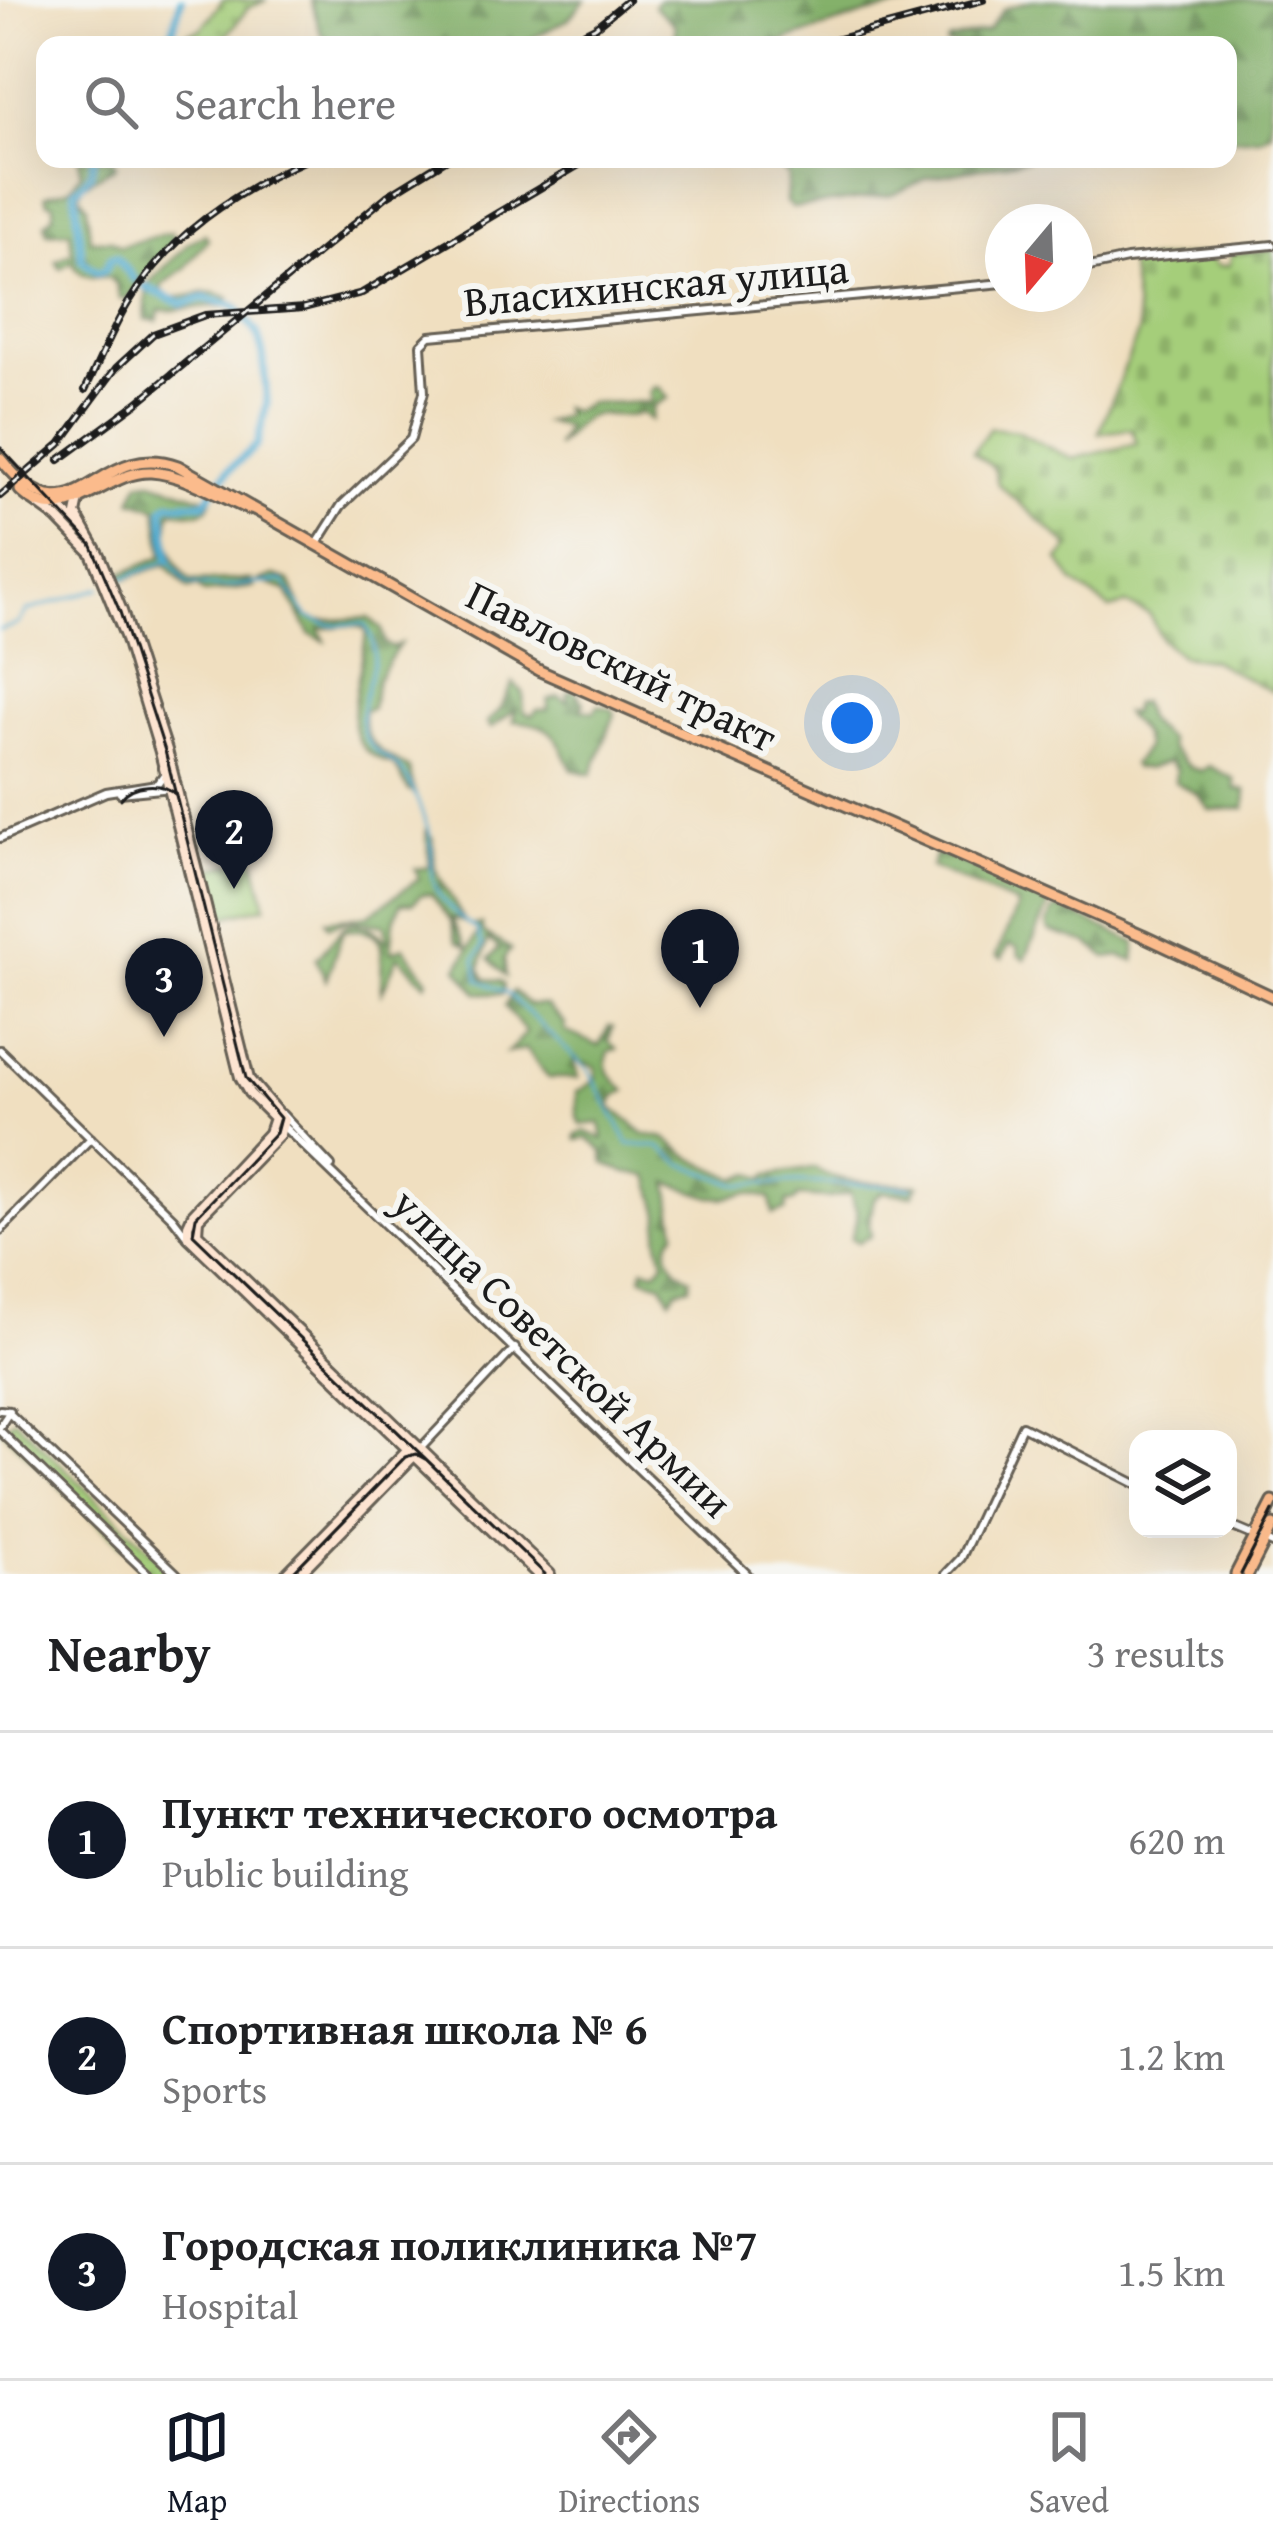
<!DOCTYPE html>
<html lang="en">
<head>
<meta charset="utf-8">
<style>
	body { margin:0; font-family:"Gentium Book Plus",serif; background:#f6f6f6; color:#202124 }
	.controls { position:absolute; right:36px; bottom:36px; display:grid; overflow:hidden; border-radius:24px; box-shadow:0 12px 48px #0002 }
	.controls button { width:108px; height:108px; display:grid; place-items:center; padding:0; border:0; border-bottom:3px solid #e0e0e0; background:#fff; color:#202124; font:60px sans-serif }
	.compass { position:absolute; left:985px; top:204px; width:108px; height:108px; border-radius:50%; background:#fff; box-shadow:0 12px 48px #0002; rotate:199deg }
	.you { position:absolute; left:852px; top:723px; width:42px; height:42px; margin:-30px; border:9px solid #fff; border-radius:50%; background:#1a73e8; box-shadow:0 0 0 18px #1a73e833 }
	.badge { display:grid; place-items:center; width:78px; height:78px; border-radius:50%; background:#111827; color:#fff; font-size:39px; font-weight:700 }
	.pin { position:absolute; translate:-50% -99px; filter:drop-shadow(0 3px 6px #0008) }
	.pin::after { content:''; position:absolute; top:63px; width:42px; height:36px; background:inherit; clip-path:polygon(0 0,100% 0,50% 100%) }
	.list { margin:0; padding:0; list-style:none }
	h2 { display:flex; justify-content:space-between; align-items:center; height:156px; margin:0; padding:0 48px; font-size:51px }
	h2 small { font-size:39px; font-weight:400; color:#757577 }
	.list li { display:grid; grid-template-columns:78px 1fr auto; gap:36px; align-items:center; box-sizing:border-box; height:216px; padding:0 48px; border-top:3px solid #e0e0e0 }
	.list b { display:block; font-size:45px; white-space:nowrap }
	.list p { margin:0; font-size:39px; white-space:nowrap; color:#757577 }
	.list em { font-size:39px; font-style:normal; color:#757577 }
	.icon { flex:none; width:66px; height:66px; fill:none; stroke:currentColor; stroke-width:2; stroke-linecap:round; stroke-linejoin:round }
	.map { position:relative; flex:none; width:1273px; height:1574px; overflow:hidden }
	.search { position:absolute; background:#fff; box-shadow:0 12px 48px #0002; left:36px; right:36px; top:36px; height:132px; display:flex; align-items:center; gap:30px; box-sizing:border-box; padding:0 42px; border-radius:24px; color:#757577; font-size:45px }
	.sheet { height:804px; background:#fff }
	nav { display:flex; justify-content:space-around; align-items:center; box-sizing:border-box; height:168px; border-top:3px solid #e0e0e0; background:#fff; font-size:33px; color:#757577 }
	nav a { display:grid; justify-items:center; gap:6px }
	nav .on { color:#111827 }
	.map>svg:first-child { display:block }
	.grass { fill:url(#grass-dots); stroke:#60754b; stroke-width:3 }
	.forest { fill:url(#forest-firs); stroke:#506643; stroke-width:3 }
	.cemetery { fill:url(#cemetery-stones); stroke:#60754b; stroke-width:3 }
	.pitch { fill:#a5ce7a; stroke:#60754b; stroke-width:3 }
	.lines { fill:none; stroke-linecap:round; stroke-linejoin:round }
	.stream { stroke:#52abcf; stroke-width:3 }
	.river { stroke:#52abcf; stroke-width:8 }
	.tertiary-casing { stroke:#666055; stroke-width:12 }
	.secondary-casing { stroke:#666055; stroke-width:14 }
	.primary-casing { stroke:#666055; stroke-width:15 }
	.tertiary { stroke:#fff; stroke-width:6 }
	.secondary { stroke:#fde4d1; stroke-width:8 }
	.primary { stroke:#fbbb8c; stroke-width:9 }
	.tram { stroke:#1c1c1c; stroke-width:3 }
	.rail-casing { stroke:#1c1c1c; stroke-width:8 }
	.rail { stroke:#f6f6f2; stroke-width:3; stroke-dasharray:9; stroke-linecap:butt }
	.labels { text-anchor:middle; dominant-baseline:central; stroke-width:12; stroke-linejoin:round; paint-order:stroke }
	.street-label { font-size:42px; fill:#1c1c1c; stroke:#f6f6f2 }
</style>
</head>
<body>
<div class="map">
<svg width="1273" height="1574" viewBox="0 0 1273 1574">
	<defs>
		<pattern id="grass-dots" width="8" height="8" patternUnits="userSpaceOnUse" patternTransform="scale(3)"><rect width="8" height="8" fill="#a5ce7a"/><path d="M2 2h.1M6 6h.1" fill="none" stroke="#8db069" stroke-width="1.8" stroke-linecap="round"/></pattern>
		<pattern id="forest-firs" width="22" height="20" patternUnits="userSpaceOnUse" patternTransform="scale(3)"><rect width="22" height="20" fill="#84b16a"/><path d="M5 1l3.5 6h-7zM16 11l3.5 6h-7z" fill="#6b8f56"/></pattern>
		<pattern id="cemetery-stones" width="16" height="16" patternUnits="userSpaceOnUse" patternTransform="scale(3)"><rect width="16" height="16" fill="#a5ce7a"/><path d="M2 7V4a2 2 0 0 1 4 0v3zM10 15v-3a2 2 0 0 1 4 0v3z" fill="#8db069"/></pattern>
	</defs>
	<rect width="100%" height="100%" fill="#f6f6f2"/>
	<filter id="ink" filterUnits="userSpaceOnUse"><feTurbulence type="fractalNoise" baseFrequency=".00833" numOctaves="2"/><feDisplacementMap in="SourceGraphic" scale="24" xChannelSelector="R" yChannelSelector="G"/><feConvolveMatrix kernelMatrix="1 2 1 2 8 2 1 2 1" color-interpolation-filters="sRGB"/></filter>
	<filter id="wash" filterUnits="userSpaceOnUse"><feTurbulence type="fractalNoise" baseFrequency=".004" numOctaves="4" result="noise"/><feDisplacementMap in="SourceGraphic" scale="48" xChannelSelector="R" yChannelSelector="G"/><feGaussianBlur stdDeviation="2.7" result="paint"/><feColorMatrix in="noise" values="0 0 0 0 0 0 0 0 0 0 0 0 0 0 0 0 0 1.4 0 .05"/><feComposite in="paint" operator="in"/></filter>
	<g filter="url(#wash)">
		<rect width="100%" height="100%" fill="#f0dfc0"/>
		<path class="grass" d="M223,0h44l-19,8 -29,37h-17l-14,-12 13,-4z
			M14,1419l161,155h-24l-149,-144z"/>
		<path class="forest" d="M311,0l25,1 249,-1 -18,20 -48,25h-163l-4,-5 -21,1 -10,-7z
			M658,0h280l-71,14 -95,31h-97v-20l-21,-19z
			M1034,0h239l-3,132 -9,5 -33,2v-94h-281l1,-4 40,-10 15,-22z
			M79,159h34l3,7 -34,20 -3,9 8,11 3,34h21l10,6 51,-14 2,7 -47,59 -7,1 -4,-15 -8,-7c-16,2 -28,0 -36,-15l-12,6 -4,-7 16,-8 -2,-22 -22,2 -3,-9 9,-9v-11l-7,-2 -2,-6 25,-8 11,-14z
			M733,159h296l-102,19 -35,17 -100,13 -6,-6 2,-26 -8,-8h-33z
			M205,234l3,5 -23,29 -24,18 5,11c25,4 35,-12 63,1l-5,8c-23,-1 -44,6 -64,4l-3,11 -12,-2 2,-34 42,-42z
			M653,387l7,1 8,10 -15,8 -2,14 -11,-7c-17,7 -33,-2 -50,3 -14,5 -22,21 -34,31l10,-20 -21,-5 21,-7 -4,-7 10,4 17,-9 63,-1 -3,-9z
			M152,481l59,19 -4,9 -10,4 -26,-2c-7,26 0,52 20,70l61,-1 2,7 -50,6 -6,-7 -9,3 -24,-25 -51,19 -1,-6 50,-21 -6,-48 -25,-8 8,-18z
			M274,576l16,5 15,35 13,5 51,-3 12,10 4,15 7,5 8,-4 -23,35 -5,29 -9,3c0,35 19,41 46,58l6,24 -6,-2 -14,-25c-13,-7 -23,-8 -33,-20 -21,-25 3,-84 4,-115 -12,-11 -31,-3 -47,-2l6,12 -15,-7 -24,-44 -26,-9z
			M513,683l10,9 1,20 8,4 5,-6h11v-10l11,-4 9,6v-10l6,-2 10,12 -3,7 13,3 4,-7 14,4 3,5 -23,60 -20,-4c-16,-33 -16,-46 -59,-49l3,-12 -25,19 -4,-5 12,-12z
			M1141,702l6,20 21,17 2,9 19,19 12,4 8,-5 25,13 1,10 11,2 -1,17 -35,2 -13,-16 -22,-12 1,-12 -8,-8 -21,7 -13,-1 -2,-3 13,-17c-2,-20 -12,-22 -21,-35h8l2,-10z
			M426,831l7,6 2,32 30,53 -14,-4 15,28 -10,-5 -5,-20 -20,-27h-9l-9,9h-12l-7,17 -3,32 13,-5 24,32 -2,5 -28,-28 -16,36c-5,-31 15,-69 -39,-61l-17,49 -10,-21 27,-31 9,-5 17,4 18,14 -2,-16 -34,-6 -22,7 -3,-6 42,-5 51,-36 -4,-10 15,-2z
			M937,851l110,50 2,4 -24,54 -6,-3 -1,-8 -9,-4 -7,15 -6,-3 22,-51 -87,-38z
			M1060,908l76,35 -2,18 -14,-5 -13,2 -19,-15 -39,-12 -2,-6 6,-14z
			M482,924v8l29,17 -7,9 2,18 -17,-17 10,-11 -11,-9 -8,30 5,10 16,2 3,4 -2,9 -25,-1 -19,-25 20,-35 -3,-8z
			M513,991l16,14h16l20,19v7l34,15 10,-20 4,1 -5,14 9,8 -8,3c-8,18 5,28 17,39l-11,5 -4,11 34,27 20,4 27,20 45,21 14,-6 14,7 2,-5 48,-7c20,17 76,15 103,17l-5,10 -31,-3 -8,7 -5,24 2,13 -13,6 -7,-4 7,-23 -8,-22 -21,5 -30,-2 -5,6h-7l-1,8 -13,4 -3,-16 -23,-5 -22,5 -14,-1 -42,-14 7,49c-18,18 -3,37 14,46v8l-13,3 -7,10 -8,-16 -20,-6 2,-9 12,3 8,-9 -6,-25 2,-23 -11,-38 -22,-3 -22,-10 -2,-12 -15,-13 -11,2 -1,-4 9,-5 18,8 -3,-16 -19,2 -4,-11v-22l19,-12v-13l-22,-7 4,18h-30l-23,-29 -18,4 19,-20 -21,-27z"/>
		<path class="cemetery" d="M1273,250v442l-62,-32 -30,-4 -19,-16 -13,-26 -23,-10 -16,5 -36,-26 -15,-23 11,-13 -72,-63 -4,-16 -21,-16 17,-24 26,3 56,28 65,-15 -5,-15 -33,4 40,-102 -10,-69 76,-8 13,12 12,-1 1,-11z"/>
		<path class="pitch" d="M254,858l12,48 -52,13 -12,-48z"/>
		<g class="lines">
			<path class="stream" d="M115,582l54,-22 19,24 32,3 63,-6 25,36 20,8 36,-1c27,35 -11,70 -1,107 6,22 23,23 37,38 14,15 20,41 28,59 7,17 1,37 6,55 4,16 28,39 43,46l6,17 -8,14 4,20 29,14 81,77 40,73 31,3 23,17 55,21 60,-3 114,5
				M0,630l18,-6 9,-13 73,-23"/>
			<path class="river" d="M176,45l-4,-12 9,-33
				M94,159l-4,16 -15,16 7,69 16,13 8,-4 4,-11 6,-1 18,22
				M145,287l38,17 21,-6 31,8 22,27 6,21 4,49 -10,42 -28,25 -25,33 -35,1 -6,5 6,51"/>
		</g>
	</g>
	<g filter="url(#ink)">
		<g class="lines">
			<defs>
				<path id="tertiary" d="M1075,270l52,-11 146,-14
					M317,544l24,-38 70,-67 13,-47 -3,-47 9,-9 573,-53
					M120,793l52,-5
					M0,838l106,-46 51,-8 8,-11
					M0,1050l173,168 16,21
					M282,1114l49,52
					M283,1126l464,448
					M0,1231l91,-93
					M0,1410l10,1 -10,15
					M10,1414l167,160
					M0,1431l148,143
					M420,1449l95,-101
					M1228,1525l45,19
					M946,1574l15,-16 61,-132 116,59"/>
				<path id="secondary" d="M79,500l-3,14 23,41 23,56 45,139 82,329 35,41 -4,14 -82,85 -1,14 353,341
					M35,502l22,16 34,35 34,83 35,116 80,325 9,16 25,25 -5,15 -76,81 -5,11v12l349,337
					M56,504l23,23
					M286,1574l121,-124
					M299,1574l116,-119"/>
				<path id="primary" d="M0,458c77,97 94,-22 178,8l362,205 603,265 130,61
					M20,490c43,44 84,-20 131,-18 32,2 67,24 97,37
					M1236,1574l37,-72
					M1248,1574l25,-49"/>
			</defs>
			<use href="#tertiary" class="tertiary-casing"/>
			<use href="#secondary" class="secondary-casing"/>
			<use href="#primary" class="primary-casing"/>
			<use href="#tertiary" class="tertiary"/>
			<use href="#secondary" class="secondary"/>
			<use href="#primary" class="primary"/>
			<path class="tram" d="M0,447l91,97 29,68 45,139 81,327 34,40 -4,15 -80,84 -3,17 352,340
				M121,799c11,-16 42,-18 55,-4
				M291,1574l114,-117 11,-3 9,5
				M1241,1574l32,-63"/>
			<defs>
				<path id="rail" d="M559,45l36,-18 33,-27
					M603,45l2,-1
					M816,45l167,-45
					M85,390c14,-28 26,-58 42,-85 42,-70 107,-113 181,-146
					M59,460l78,-57 250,-207 60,-37
					M0,496l60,-52 56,-76 37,-34 52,-19 99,-7 58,-15 227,-134"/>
			</defs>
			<use href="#rail" class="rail-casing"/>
			<use href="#rail" class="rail"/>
		</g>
	</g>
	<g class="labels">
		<g class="street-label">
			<text transform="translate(656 284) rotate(-5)">Власихинская улица</text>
			<text transform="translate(622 665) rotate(26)">Павловский тракт</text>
			<text transform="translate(563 1352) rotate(44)">улица Советской Армии</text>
		</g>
	</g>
</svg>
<div class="controls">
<button><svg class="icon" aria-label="layers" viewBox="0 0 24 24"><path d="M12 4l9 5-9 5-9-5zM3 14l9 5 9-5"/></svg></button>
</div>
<svg class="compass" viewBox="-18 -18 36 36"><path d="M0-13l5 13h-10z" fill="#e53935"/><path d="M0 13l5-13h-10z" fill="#757577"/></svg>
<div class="you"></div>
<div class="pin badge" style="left:700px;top:1008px">1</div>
<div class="pin badge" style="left:234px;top:889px">2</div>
<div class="pin badge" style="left:164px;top:1037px">3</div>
<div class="search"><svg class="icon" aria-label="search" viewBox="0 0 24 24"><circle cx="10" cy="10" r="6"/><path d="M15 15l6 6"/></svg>Search here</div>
</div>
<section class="sheet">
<h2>Nearby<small>3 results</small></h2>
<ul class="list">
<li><span class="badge">1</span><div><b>Пункт технического осмотра</b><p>Public building</p></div><em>620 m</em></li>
<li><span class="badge">2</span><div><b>Спортивная школа № 6</b><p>Sports</p></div><em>1.2 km</em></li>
<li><span class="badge">3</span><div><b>Городская поликлиника №7</b><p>Hospital</p></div><em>1.5 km</em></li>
</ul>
</section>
<nav>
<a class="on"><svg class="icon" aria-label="map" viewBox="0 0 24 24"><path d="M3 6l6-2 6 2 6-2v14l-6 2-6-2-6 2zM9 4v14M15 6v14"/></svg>Map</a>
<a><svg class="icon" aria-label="directions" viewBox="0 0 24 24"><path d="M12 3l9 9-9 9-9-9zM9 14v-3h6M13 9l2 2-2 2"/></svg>Directions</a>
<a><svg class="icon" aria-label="saved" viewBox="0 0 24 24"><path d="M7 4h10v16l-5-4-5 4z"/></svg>Saved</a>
</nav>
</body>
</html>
